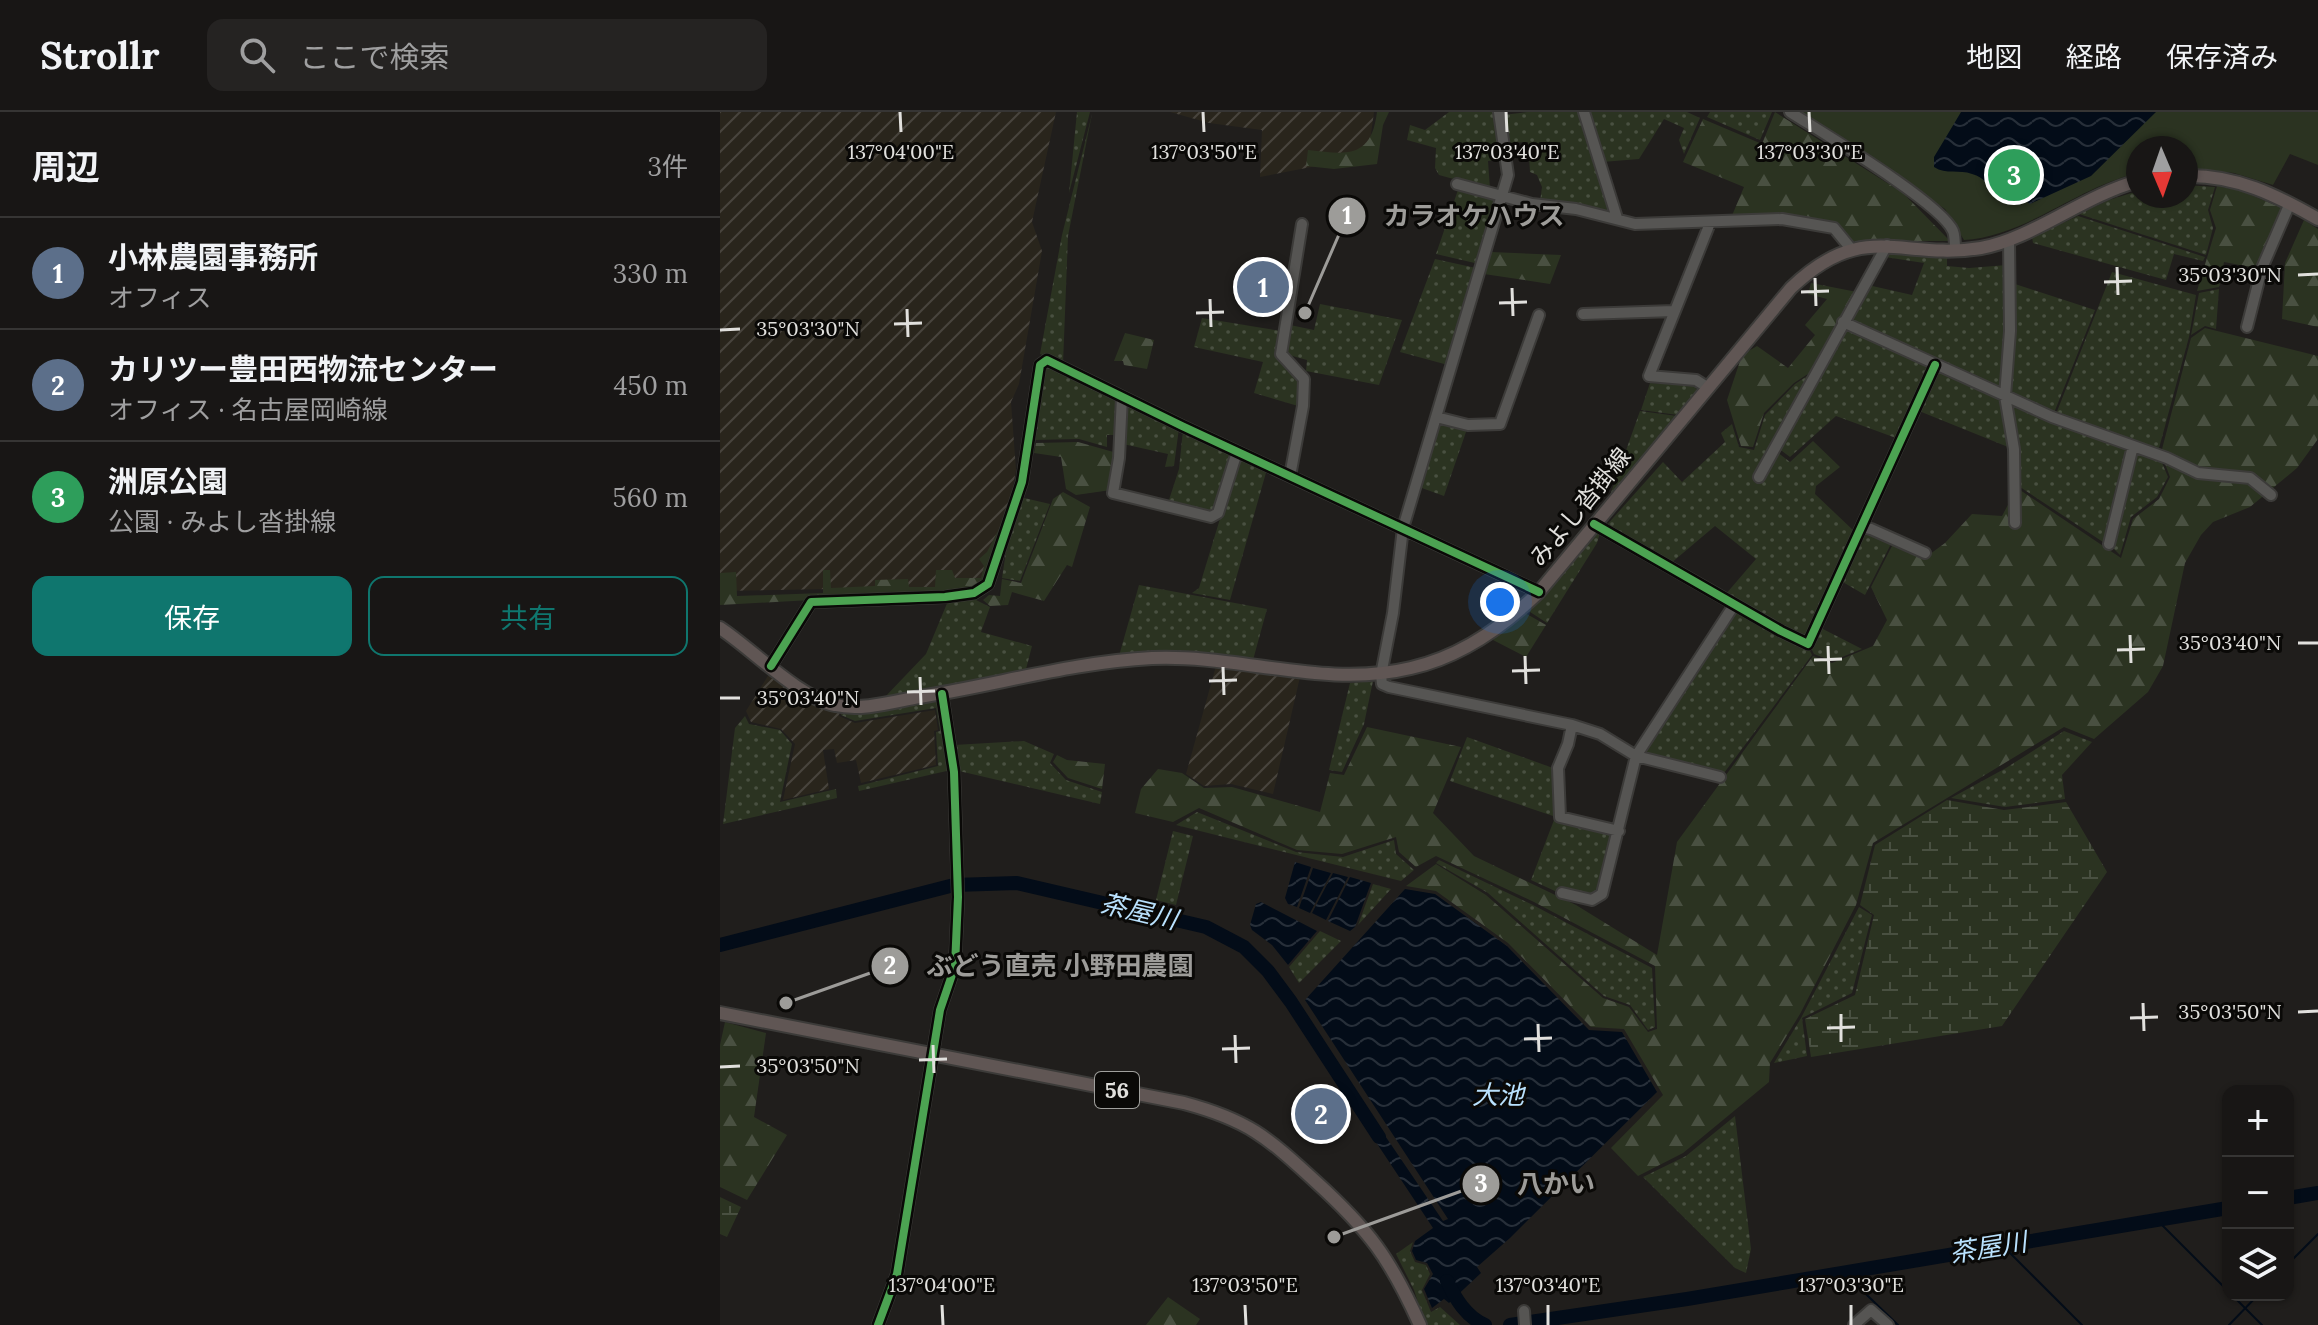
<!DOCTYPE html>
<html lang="ja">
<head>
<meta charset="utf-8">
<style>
	body { margin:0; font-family:Lora,"Noto Sans JP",serif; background:#252322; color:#f1f3f6 }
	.controls { position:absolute; right:24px; bottom:24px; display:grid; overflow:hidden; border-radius:16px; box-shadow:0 2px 6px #0004 }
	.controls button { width:72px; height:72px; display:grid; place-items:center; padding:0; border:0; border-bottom:2px solid #363534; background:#181615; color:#f1f3f6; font:40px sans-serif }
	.compass { position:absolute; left:1406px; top:24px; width:72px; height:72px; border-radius:50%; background:#181615; box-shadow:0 2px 6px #0004; rotate:178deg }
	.you { position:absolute; left:780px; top:490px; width:28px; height:28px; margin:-20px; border:6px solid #fff; border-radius:50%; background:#1a73e8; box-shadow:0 0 0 12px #1a73e833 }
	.badge { display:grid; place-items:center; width:52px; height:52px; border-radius:50%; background:#0f766e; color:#fff; font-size:26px; font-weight:700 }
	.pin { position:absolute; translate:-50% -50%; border:4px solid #fff; box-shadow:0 2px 8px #0006 }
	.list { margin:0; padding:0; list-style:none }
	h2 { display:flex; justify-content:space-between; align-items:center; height:104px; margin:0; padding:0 32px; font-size:34px }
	h2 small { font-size:26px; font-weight:400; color:#9f9fa0 }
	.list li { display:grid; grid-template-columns:52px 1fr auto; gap:24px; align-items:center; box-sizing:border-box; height:112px; padding:0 32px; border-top:2px solid #363534 }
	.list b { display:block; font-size:30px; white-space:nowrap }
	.list p { margin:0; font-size:26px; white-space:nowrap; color:#9f9fa0 }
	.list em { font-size:26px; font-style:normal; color:#9f9fa0 }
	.actions { display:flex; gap:16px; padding:24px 32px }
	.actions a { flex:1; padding:18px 0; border:2px solid #0f766e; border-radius:16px; text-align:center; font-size:28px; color:#0f766e }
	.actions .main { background:#0f766e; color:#fff }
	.icon { flex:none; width:44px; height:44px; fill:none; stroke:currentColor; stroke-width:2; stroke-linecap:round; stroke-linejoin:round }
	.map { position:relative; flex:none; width:1598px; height:1213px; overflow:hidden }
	header { display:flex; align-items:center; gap:48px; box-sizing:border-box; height:112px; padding:0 40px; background:#181615; border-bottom:2px solid #363534 }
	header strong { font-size:38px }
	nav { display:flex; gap:44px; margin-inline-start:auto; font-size:28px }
	.search { width:560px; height:72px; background:#252322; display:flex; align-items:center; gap:20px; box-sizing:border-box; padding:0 28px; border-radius:16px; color:#9f9fa0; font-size:30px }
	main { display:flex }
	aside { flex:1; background:#181615 }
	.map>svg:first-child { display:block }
	.industrial { fill:url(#industrial-furrows) }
	.grass { fill:url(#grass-dots) }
	.forest { fill:url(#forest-firs) }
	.wetland { fill:url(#wetland-marsh) }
	.park { fill:#2b3321 }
	.water { fill:url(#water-waves) }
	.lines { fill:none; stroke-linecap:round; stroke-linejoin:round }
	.stream { stroke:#030c18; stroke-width:2 }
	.river { stroke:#030c18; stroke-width:14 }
	.minor-casing { stroke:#3c3b39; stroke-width:14 }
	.major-casing { stroke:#3c3b39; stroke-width:16 }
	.minor { stroke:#565553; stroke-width:10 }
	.major { stroke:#605654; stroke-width:12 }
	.cycleway-casing { stroke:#0a0907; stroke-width:13 }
	.cycleway { stroke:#4ca352; stroke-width:8 }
	.ticks { fill:none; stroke:#e1e0dd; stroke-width:3 }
	.labels { text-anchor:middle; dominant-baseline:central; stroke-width:6; stroke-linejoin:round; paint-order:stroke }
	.shield { fill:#0a0907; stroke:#a0a09d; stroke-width:2 }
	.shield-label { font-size:22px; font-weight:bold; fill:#e1e0dd }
	.street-label { font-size:24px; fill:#e1e0dd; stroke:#0a0907 }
	.water-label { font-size:26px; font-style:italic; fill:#b9e1fd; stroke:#0a0907 }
	.ticks-label { font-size:20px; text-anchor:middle; fill:#e1e0dd; stroke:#0a0907; stroke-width:6; stroke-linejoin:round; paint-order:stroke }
	.leader { fill:none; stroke:#9d9c99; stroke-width:3 }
	.callout-dot { fill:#9d9c99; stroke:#0a0907; stroke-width:3 }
	.mark-label { font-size:24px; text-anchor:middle; font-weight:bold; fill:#fff }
	.callout-label { font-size:26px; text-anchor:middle; font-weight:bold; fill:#9d9c99; stroke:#0a0907; stroke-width:6; stroke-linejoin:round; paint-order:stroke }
</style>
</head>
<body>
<header>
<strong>Strollr</strong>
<div class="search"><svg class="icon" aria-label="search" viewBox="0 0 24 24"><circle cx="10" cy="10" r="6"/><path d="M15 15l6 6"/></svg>ここで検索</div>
<nav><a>地図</a><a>経路</a><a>保存済み</a></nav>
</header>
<main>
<aside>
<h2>周辺<small>3件</small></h2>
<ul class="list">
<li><span class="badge" style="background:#5c6f8a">1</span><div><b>小林農園事務所</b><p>オフィス</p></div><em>330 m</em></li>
<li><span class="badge" style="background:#5c6f8a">2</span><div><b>カリツー豊田西物流センター</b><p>オフィス · 名古屋岡崎線</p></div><em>450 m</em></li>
<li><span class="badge" style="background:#2e9e5b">3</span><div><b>洲原公園</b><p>公園 · みよし沓掛線</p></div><em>560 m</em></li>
</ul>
<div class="actions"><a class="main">保存</a><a>共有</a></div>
</aside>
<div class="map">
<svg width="1598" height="1213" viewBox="0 0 1598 1213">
	<defs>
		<pattern id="industrial-furrows" width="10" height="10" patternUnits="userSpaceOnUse" patternTransform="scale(2)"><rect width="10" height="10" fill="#29251c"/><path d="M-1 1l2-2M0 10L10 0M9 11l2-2" fill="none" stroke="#48443d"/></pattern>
		<pattern id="grass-dots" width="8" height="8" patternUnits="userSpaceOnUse" patternTransform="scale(2)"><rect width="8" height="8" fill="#2b3321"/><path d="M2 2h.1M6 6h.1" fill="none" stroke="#495041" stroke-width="1.8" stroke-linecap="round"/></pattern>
		<pattern id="forest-firs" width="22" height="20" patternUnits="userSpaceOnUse" patternTransform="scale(2)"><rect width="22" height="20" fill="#2b3321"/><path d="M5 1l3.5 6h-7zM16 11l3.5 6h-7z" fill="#495041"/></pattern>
		<pattern id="wetland-marsh" width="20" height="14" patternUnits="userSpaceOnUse" patternTransform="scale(2)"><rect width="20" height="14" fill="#2b3321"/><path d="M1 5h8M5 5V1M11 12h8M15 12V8" fill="none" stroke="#495041"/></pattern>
		<pattern id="water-waves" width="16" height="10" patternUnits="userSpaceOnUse" patternTransform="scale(2)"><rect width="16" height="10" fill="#030c18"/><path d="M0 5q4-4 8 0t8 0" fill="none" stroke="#272f39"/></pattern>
	</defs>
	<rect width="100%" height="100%" fill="#201e1c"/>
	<path class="industrial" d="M0,0h336l-24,110 10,29 -23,133 -8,18 5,68 -8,45 -19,71 -269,5z
		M450,0h204l-6,44 -108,21 2,-47 -53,-7z
		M496,554l84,11 -27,117 -42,-10 -27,2 -18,-12z
		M51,559l69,40 -1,5 16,7 80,-13 3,20 -4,1 2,34 -75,18 -5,-23 -19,3 -3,-14 -11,1 6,39 -46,11 12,-56 -14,-15 -30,-7 -5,-11z"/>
	<path class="grass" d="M357,0h13l-21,81z
		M729,0h47l7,47 -15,2 2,28 -51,-14 -4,-7 1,-20 -29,-8 3,-15 15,5z
		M807,0h54l31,102 -72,-12 2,-15 -5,-12 -7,-3 -2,-30 -19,1 -6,-28z
		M868,0h99l13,6 -16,36 -5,-14 5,-12 -20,-9 -25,40 -37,3z
		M990,0h62l-12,28 -53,-23z
		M372,2l-24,122 -5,128 -23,-10 22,-119z
		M1466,73l29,2 -7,23 5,18 -7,27 -127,-41 30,-14 29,-9v5h48z
		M739,75l40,11 -20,66 -43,-10z
		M1358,104l127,41 -2,4 -29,-7 -8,26 -133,-37 -1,-6z
		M1169,137l58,6v11l22,2 38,-3v65l-5,60 -154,-69 20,-36 44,10 12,-32 -39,-6z
		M715,147l41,9 -28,97 -48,-13z
		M1392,160l84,23 -7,42 -31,115 -102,-38z
		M1292,171l83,27 -41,103 -46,-19z
		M1499,177l-3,40 -11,-3 -14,9 8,-42z
		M600,192l82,16 -23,65 -73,-14 1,-11 -22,-6 5,-29 24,5z
		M482,206l79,13 -4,22 24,27 -3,26 -44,-13 9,-31 -69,-15z
		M1125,215l84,40 -33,71 -60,-22 -46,41 -12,-9z
		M327,253l71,35 -1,35h-10v12l-28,-8 -47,1 11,-73z
		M1217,258l64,28 7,49 -89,-36z
		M1093,260l-59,106 6,5 17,-31 13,10 23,-21 27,26 -24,19 -1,8 40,38 -48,107 -82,-44 31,-36 -41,-33 -45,38 -65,-37 58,-65 19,20 43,-40 -4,-9 11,-9 7,23 15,3 11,-35 30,-31z
		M930,271l44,3 3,4 -19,25 -37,-5z
		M1288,288l121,48 -15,46 -8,50 -92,-61z
		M405,290l54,26 -5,38 -9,1 3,-13 -45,-10z
		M920,299l37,5 -69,85z
		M718,310l29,7 -23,67 -25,-9z
		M463,318l51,24 -18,57 -5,3 -43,-11 11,-34z
		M1415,338l25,8 8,19 -11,20 -26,20 -11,38 -7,-7 7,-40z
		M519,344l28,13 -37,131 -38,-7 7,-5z
		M300,385l30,7 -30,77 -18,-3 8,-53z
		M1143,418l29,12 -27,53 -24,-14z
		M875,419l5,2 -3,10 -50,80 -20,-13z
		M419,473l128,24 -14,51 -77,-9 -57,5z
		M252,486l18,9 -9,25 51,14 -7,27 -141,25 42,-44 22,-53z
		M1016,498l72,37 4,8 -88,118 -81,-19z
		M1099,515l43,22 -30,12 -18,-7 -4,-8z
		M653,569l-9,43 -22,48 -13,-2 21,-87z
		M219,586l12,72 -92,21 -1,-5 80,-20 -2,-34 4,-1 -4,-23 -81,13 -14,-6 1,-4z
		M25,604l4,8 31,6 12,14 -12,58 56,-13 1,9 -114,26 12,-96z
		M1344,619l28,11 -30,33 3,24 -60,8 -54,-9 55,-30z
		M747,625l86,31 3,49 -106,-36z
		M304,629l30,13 -4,9 16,17 36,12 -2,12 -141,-33 -5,-26z
		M477,700l99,40 47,5 51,-17 2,14 18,16 -13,11 -225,-56z
		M834,708l61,14 -16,59 -16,11 -52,-24z
		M453,719l20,5 -17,69 -20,-5z
		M719,748l94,45 119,63 3,59 -7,3 -18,-25 -26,-9 -116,-103 -52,-30z
		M653,772l18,5 -33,36z
		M1139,795l13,8 -20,78 -50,25 5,38 -33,7 27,-45z
		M600,819l21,10 -42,42 -10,-16z
		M1015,1004l16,133 -5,24 -11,-5 -92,-91 43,-21z
		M693,1130l-3,9 5,11 11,3 4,9 -8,16 9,22 9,-5 20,18h-35l-11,-35 -18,-36z"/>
	<path class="forest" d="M657,0h12l-6,13 -6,39 -43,5 -28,-3 2,-16c38,4 63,10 69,-38z
		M1055,0l128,81 47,48h-98l-16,-15 -105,-8 13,-31 -61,-25 20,-43 59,25z
		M1497,74l24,5 44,18 -25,56 -10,2 -26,-5 -5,25 -22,4 19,-63 -6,-18z
		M1584,108l14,9v98l-36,-8 3,-56z
		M771,140l70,3 -11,29 -66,-10z
		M1091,171l46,9 -43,78 -20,13 -30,30 -11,34 -12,-1 -14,-46 15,-45 15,-9 31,22 27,-33 -10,-10 22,-26 -19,-5z
		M1485,216l113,28v83l-21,29 -47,39 -37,15 -12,13 -16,28 -22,103 -15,26 -54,47 -30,-12 -191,116 -17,62 -56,109 -30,49 -1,19 -86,71 -45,23 -27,-28 52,-53 -39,-66 -33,-2 -83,-84 -72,-52 -30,-5 30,-22 50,31 117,103 26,9 19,25 9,-3 -2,-63 -121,-64 -98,-46 -20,11 -17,-15 -3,-15 -54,17 -45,-4 -98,-42 -26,14 -38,-9 6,-24 17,-20 24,4 22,15 28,-1 88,25 10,-39 14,2 23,-48 94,20 -28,66 41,43 102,49 81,50 20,-113 136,-186 19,7 41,-17 14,-26 -16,-33 22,-43 33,13 19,-14 27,-29 30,2 15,-28 104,70 12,-39 26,-20 11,-22 -9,-24 30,-115z
		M405,221l29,7 -7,29 -23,-4 -1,-4h-9z
		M358,330l39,11 -6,37 -35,5 -10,-6 -5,-32 -27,-4 2,-10z
		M343,380l27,15 -18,60 -5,-2 -23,36 -32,-9 -4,13 -18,1 -7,-6 6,-5 11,1 2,-17 19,4 32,-84z
		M285,405l2,1 -21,64 -13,9 -253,14v-32l16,-1 1,24 86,-3v-23h7l1,18 44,-2v-6l33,-1 1,8h26l1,-17h16l3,8h26l3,-12 -5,-7 8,-7z
		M805,501l21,12 -20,32 -33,-17z
		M337,643l10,5 38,4 -3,25 -34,-11 -15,-16z
		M5,910l41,11 -12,84 33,18 -40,65 -27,-13v-142z
		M448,1185l32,22 -4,6h-50z"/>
	<path class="wetland" d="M1227,688l57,10 62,-8 41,70 -105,154 -191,31 -6,-38 50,-24 19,-80 -14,-10 15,-60z
		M0,1085l21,10 -14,30 -7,-3z"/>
	<path class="park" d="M1078,0h520v53l-28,-11 -17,31 -39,-12 -48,-5v-20h-48v25c-61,14 -111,63 -174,67l-19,-31z"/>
	<path class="water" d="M1241,0h195l-65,64 -61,28c-10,-9 -21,-5 -32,-10 -10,-6 -13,-17 -26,-20 -13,-5 -26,1 -38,-7v-10z
		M575,750l16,5 -14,40 -9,-3 -3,-6z
		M593,756l18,5 -21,40 -11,-5z
		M613,761l15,4 -22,43 -14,-7z
		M630,765l21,6 -16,44 -5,4 -22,-10z
		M685,777l30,5 72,52 82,84 33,2 35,60 -147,146 -33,29 4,6 -32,30 -5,-4 -12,9 -8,-19 9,-15 -6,-11 -11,-3 -4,-9 3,-10 18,-13 -69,-104 9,-6 70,103 5,-2 -143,-219z
		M541,790l56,29 -29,34 -16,-20 -20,-15 -2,-5 6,-21z"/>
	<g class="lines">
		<path class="stream" d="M1438,1109l70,70
			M1283,1134l79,79
			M1568,1152l30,-30
			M1124,1161l54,52
			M1512,1183l30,30
			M1509,1213l29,-30"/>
		<path class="river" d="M0,833l234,-60 63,-2 189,44 38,20 24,24 23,31 88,135
			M1568,1086l30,-5
			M727,1169c8,17 19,36 38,44
			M790,1213l177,-26 541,-91"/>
		<defs>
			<path id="minor" d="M779,0l9,63 -105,353 -10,85 -12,62 1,9 7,3 183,38 28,9 36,22 84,21
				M864,0l33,106
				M1070,0c31,20 151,91 163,119 2,5 2,13 2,19
				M737,72l75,20 44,5 59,15 147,-5 52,9 18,22
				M1289,128l1,91 -5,65 9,53 1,74
				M863,202l91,-3
				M1123,210l209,95 115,41 31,15 52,5 21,17
				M1527,215l15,-59 28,-65
				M987,275l-11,-7 -47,-4 61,-153
				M402,285l-3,61 -6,35 98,24 7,-4 19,-61
				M716,305l32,8 32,-1 39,-109
				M570,364l13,-70 1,-27 -23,-25 21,-130
				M1039,365l128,-232
				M874,412l187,107 27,13 127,-279
				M1142,415l9,2 54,24
				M1389,432l24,-98
				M51,554l40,-64 134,-5 29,-4 14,-9 34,-102 18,-117 7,-5 135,66 357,166
				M852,613l-4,19 -10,24 2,49 59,14
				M842,781l30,7 10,-6 34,-138 98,-151
				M804,1199l1,14
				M158,1213l19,-51 43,-264 15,-44 3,-69 -4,-125 -12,-78
				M1134,1213l17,-15 17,15"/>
			<path id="major" d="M1466,64c50,-1 90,19 132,43
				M0,516c32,21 79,70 115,77 27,6 57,-3 84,-8 77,-12 155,-35 233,-39 87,-4 172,31 259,10 49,-11 92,-41 128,-76l252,-304c73,-70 109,-27 190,-40 51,-9 102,-52 157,-67
				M0,901l464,90c64,17 83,34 131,78 54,49 75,77 105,144"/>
		</defs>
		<use href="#minor" class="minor-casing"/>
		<use href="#major" class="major-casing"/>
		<use href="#minor" class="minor"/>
		<use href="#major" class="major"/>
		<defs>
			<path id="cycleway" d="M874,412l187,107 27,13 127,-279
				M51,554l40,-64 134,-5 29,-4 14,-9 34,-102 18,-117 7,-5 135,66 357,166
				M158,1213l19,-51 43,-264 15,-44 3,-69 -4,-125 -12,-78"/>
		</defs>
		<use href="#cycleway" class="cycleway-casing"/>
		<use href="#cycleway" class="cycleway"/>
	</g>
	<path class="ticks" d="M180,0l1,20M483,0l1,20M786,0l1,20M1089,0l1,20M1397,155l1,28M1578,163l20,-1M1095,166l1,28M1384,170l28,-1M792,176l1,28M1081,180l28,-1M490,187l1,28M779,191l28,-1M187,197l1,28M476,201l28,-1M174,212l28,-1M0,218l20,-1M1410,523l1,28M1578,531h20M1108,534l1,28M1397,538l28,-1M805,544l1,28M1094,548l28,-1M503,555l1,28M792,559l28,-1M200,565l1,28M489,569l28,-1M187,580l28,-1M0,586h20M1423,891l1,28M1578,900l20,-1M1121,902v28M1410,906l28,-1M818,912l1,28M1107,916l28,-1M515,923l1,28M804,927l28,-1M213,933l1,28M502,937l28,-1M199,948l28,-1M0,955l20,-1M222,1193l1,20M525,1193l1,20M828,1193v20M1131,1193v20"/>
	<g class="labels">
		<rect class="shield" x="375" y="960" width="44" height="36" rx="6"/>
		<g class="shield-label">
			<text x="397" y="978">56</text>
		</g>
		<g class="street-label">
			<text transform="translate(860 395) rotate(-51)">みよし沓掛線</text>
		</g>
		<g class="water-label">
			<text transform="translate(419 799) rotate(13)">茶屋川</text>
			<text x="778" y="982">大池</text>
			<text transform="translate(1268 1135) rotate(-9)">茶屋川</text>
		</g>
	</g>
	<g class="ticks-label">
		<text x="181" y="47">137°04'00"E</text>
		<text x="484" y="47">137°03'50"E</text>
		<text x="787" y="47">137°03'40"E</text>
		<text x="1090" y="47">137°03'30"E</text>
		<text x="1510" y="170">35°03'30"N</text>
		<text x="88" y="224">35°03'30"N</text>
		<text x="1510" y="538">35°03'40"N</text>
		<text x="88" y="593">35°03'40"N</text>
		<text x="1510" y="907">35°03'50"N</text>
		<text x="88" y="961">35°03'50"N</text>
		<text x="222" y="1180">137°04'00"E</text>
		<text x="525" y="1180">137°03'50"E</text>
		<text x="828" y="1180">137°03'40"E</text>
		<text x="1131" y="1180">137°03'30"E</text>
	</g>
	<path class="leader" d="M585 201L627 104M66 891L170 854M614 1125L761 1072"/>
	<g class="callout-dot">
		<circle cx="585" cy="201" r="8"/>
		<circle cx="66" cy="891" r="8"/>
		<circle cx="614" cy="1125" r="8"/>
		<circle cx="627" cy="104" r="20"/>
		<circle cx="170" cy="854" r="20"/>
		<circle cx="761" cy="1072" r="20"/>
	</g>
	<g class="mark-label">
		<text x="627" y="112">1</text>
		<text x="170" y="862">2</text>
		<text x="761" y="1080">3</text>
	</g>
	<g class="callout-label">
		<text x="754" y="113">カラオケハウス</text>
		<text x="340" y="863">ぶどう直売 小野田農園</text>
		<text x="836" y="1081">八かい</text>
	</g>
</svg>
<div class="controls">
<button>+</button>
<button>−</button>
<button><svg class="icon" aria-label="layers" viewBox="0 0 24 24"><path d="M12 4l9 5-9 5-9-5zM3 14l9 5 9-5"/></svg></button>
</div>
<svg class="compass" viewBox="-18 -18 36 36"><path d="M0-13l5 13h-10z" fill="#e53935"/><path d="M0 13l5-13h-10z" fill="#9f9fa0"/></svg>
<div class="you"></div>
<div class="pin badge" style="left:543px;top:175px;background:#5c6f8a">1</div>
<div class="pin badge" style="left:601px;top:1002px;background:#5c6f8a">2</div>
<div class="pin badge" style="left:1294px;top:63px;background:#2e9e5b">3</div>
</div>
</main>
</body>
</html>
